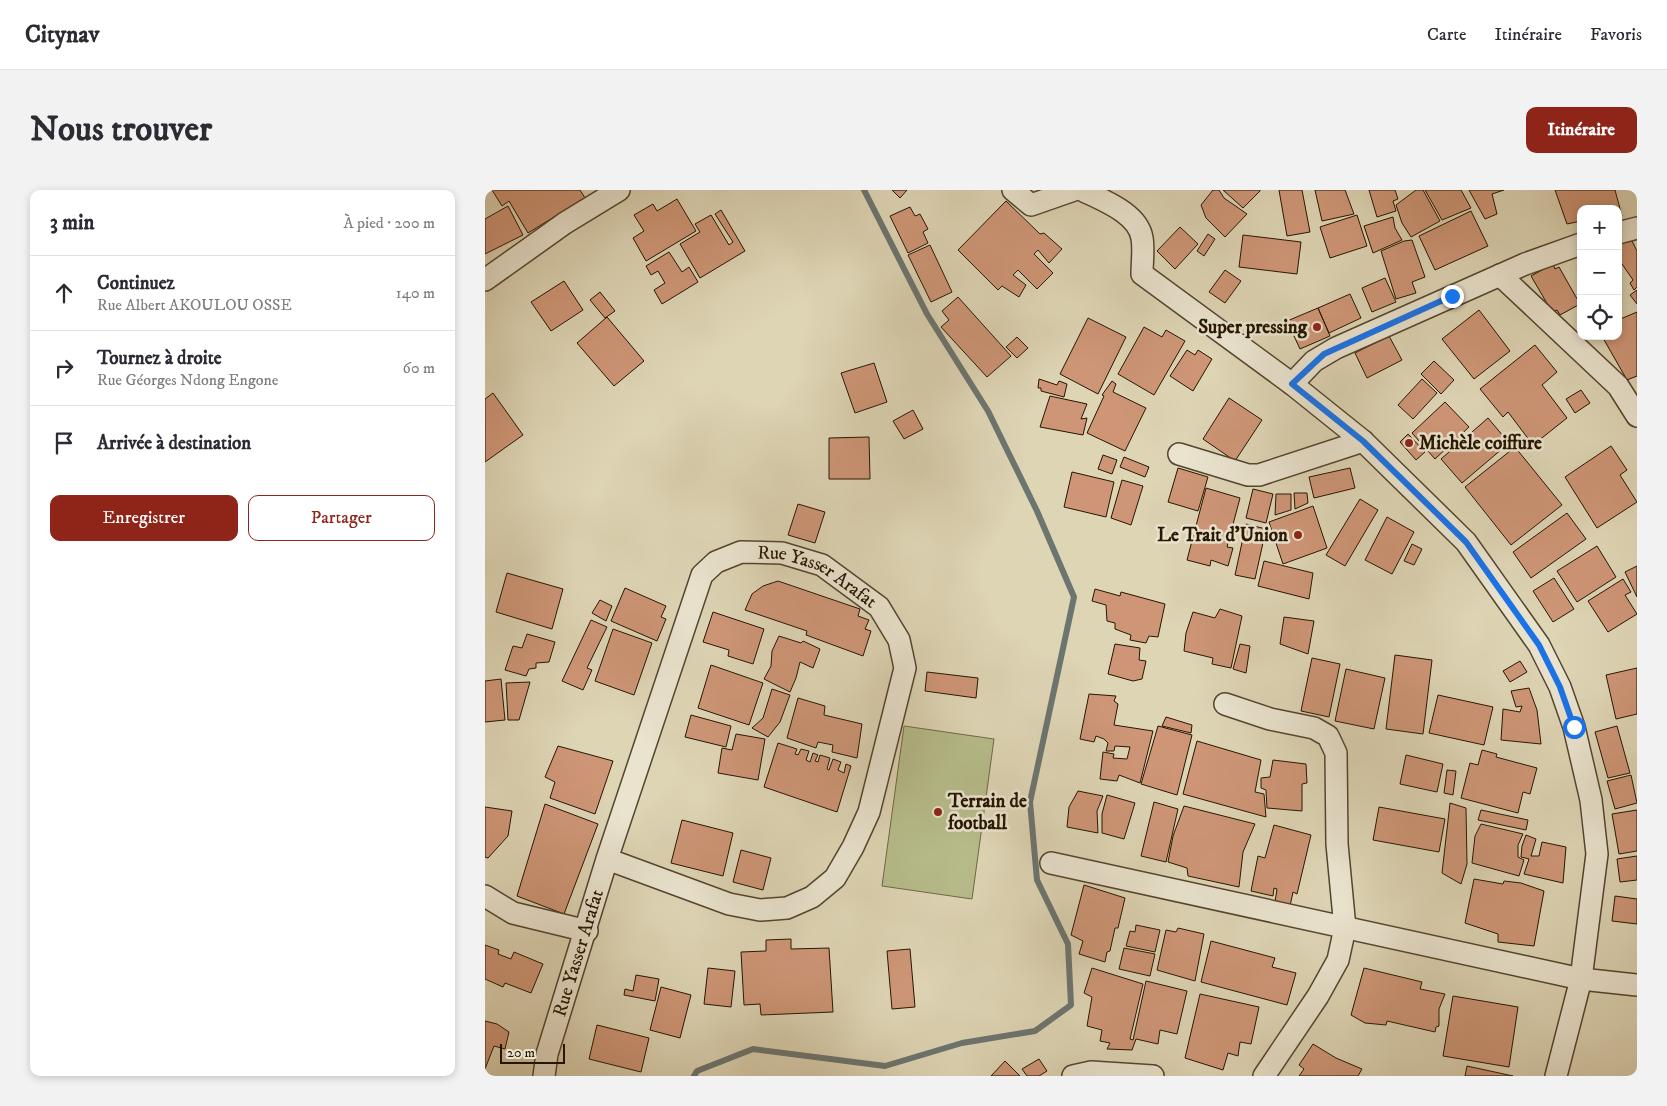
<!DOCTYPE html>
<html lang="fr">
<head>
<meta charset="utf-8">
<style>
	body { margin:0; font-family:"IM FELL DW Pica",serif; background:#f2f2f3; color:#2b2b33 }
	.controls { position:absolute; right:15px; top:15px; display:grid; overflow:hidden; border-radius:10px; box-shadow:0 2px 8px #0003 }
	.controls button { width:45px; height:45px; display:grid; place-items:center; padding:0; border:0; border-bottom:1px solid #e1e1e2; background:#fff; color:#2b2b33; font:25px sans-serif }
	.scale { position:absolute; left:15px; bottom:12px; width:65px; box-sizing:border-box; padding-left:5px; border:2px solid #261501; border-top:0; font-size:14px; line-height:18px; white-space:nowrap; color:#261501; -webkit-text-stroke:4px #eae4cf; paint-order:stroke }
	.stop { position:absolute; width:15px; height:15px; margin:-11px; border:4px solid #1a73e8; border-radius:50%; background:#fff }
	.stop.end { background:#1a73e8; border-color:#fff; box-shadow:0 1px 5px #0008 }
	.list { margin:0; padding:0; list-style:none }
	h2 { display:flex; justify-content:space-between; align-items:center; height:65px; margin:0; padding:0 20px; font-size:21px }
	h2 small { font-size:16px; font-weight:400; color:#7c7c81 }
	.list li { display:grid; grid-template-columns:32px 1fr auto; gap:15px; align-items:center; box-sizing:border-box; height:75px; padding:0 20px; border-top:1px solid #e1e1e2 }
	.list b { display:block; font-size:19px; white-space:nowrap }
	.list p { margin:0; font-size:16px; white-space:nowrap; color:#7c7c81 }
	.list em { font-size:16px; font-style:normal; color:#7c7c81 }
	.actions { display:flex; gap:10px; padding:15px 20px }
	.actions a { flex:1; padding:11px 0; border:1px solid #8f2418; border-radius:10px; text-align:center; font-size:18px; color:#8f2418 }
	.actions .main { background:#8f2418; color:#fff }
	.icon { flex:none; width:28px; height:28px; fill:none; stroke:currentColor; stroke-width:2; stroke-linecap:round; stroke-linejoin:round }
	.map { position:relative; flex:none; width:1152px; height:886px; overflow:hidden; border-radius:10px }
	header { display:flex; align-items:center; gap:30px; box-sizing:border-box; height:70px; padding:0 25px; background:#fff; border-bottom:1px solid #e1e1e2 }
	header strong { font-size:24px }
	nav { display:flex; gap:28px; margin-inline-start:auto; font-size:18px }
	.intro { display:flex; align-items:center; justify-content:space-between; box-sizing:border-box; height:120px; padding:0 30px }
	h1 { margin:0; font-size:35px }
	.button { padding:12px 22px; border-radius:10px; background:#8f2418; color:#fff; font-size:18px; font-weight:700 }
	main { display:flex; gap:30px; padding:0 30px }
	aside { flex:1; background:#fff; border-radius:10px; box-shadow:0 2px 8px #0003 }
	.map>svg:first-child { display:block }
	.green { fill:#b6bc8a; stroke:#6e6846 }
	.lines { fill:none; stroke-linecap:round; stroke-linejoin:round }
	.stream { stroke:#6c7570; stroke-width:6 }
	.building { fill:#ce9677; stroke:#261501 }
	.minor-casing { stroke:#54452e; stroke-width:24 }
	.minor { stroke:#eae4cf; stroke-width:21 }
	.route { stroke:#1a73e8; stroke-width:6 }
	.poi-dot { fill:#8f2418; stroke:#eae4cf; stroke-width:2 }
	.labels { text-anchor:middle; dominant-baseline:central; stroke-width:5; stroke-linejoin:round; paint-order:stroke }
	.poi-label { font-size:19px; font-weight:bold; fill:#261501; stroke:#eae4cf; text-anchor:end }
	.street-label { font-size:19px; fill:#261501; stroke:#eae4cf }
</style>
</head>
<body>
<header>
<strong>Citynav</strong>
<nav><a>Carte</a><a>Itinéraire</a><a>Favoris</a></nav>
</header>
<div class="intro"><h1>Nous trouver</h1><a class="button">Itinéraire</a></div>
<main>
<aside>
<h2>3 min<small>À pied · 200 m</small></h2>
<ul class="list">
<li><svg class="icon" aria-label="ahead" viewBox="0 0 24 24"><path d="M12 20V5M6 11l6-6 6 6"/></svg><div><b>Continuez</b><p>Rue Albert AKOULOU OSSE</p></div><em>140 m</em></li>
<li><svg class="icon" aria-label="right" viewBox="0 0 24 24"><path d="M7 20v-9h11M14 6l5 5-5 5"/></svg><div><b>Tournez à droite</b><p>Rue Géorges Ndong Engone</p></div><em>60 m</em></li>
<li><svg class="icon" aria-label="arrive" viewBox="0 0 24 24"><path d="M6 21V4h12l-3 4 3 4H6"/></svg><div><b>Arrivée à destination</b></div></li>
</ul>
<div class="actions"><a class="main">Enregistrer</a><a>Partager</a></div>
</aside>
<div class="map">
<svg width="1152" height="886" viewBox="0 0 1152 886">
	<rect width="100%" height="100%" fill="#ded5b5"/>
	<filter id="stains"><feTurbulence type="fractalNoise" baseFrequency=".004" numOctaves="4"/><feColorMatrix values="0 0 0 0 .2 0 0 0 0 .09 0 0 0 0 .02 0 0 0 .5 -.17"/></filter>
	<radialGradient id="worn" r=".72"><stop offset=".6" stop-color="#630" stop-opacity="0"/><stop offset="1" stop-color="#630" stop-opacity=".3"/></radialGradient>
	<path class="green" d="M419,536l90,13 -22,160 -90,-13z"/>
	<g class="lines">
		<path class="stream" d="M209,886l3,-5 56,-22 132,17 77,-23 73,-12 36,-26 -3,-61 -31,-64 -7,-78 44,-205 -37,-86 -49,-100 -61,-97 -63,-124"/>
	</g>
	<path class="building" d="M7,0h88l5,8 -57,35 -19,-32 -7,5z
		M407,0h15l-7,8z
		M728,0h6l5,8 23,16 -22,23 -19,-19 -5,-13z
		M738,0h37v1l-17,17z
		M794,0h23l8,42 -23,4z
		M830,0h30l9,24 -32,7z
		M884,0h26l3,9 -5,2 3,10 -19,6z
		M931,0h7l17,31 -29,16 -9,-14 -6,-18z
		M940,0h36l10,18 -29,12z
		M984,0h35l-12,4 5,20 -12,5z
		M1070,0h60l7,26 -4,1v-8h-37v12l-14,3z
		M192,9l19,32 -50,30 -13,-23 11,-7 -10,-16 19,-11 4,7z
		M521,11l34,33 4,-1 18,16 -13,14 -11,-13 -4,4 19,19 -16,16 -19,-19 -5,5 13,10 -7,12 -17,-11 -4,4 -40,-40z
		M23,16l15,29 -38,19v-35z
		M425,17l5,9 5,-2 8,15 -5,3 5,11 -20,10 -18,-37z
		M236,20l24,41 -45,27 -20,-34 20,-12 -5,-8 16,-9 18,30 4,-3 -18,-28z
		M986,21l17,35 -53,24 -16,-34z
		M872,25l10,31 -37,12 -10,-31z
		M908,27l2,11 7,12 -29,13 -9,-27z
		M695,37l18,17 -23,25 -18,-18z
		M723,44l7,5 -11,17 -7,-5z
		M758,45l58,7 -4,32 -58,-7z
		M927,50l13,37 -13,5 4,11 -20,6 -15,-48 23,-10z
		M1138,51h9l5,10v36l-3,3 -4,-7 3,-3 -11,-16 -4,3v-24z
		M445,55l22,47 -21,10 -23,-47z
		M184,62l13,20 7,-5 9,15 -36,22 -8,-14 11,-7 -7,-12 -7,4 -5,-9z
		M1068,74l2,5 4,-2 21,37 -20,11 -3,-5 -5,2 -21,-36z
		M740,80l16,11 -16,22 -16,-11z
		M900,88l11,24 -24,10 -10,-24z
		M79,91l19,29 -32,21 -20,-29z
		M1152,100v14l-7,-9z
		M115,102l15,19 -10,7 -15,-18z
		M865,104l11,24 -32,15 -11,-25z
		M473,107l53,59 -24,21 -46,-50 8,-7 -7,-9z
		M833,118l12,28 -30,13 -13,-28z
		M994,120l31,41 -36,28 -32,-40z
		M1152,122v64l-10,4 -24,-42 15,-2v-16z
		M122,127l37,44 -30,25 -37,-43z
		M603,128l38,19 -28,57 -38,-20z
		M659,137l18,10 4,-7 19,11 -31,54 -36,-21z
		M904,146l13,24 -35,18 -12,-25z
		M532,147l11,11 -11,10 -11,-11z
		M1050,155l22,27 -15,13 25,33 -34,27 -25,-33 -5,5 -23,-28z
		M702,160l8,5 3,-5 14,9 -19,32 -23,-15z
		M949,171l20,19 -13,14 -20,-20z
		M389,173l13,39 -32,11 -14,-40z
		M554,189l18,6 2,-4 8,3 -3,13 -23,-6v-3h-3z
		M937,189l15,14 -24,26 -15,-14z
		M627,191l4,3 -3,8 33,16 -21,43 -38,-18 17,-37 -2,-1z
		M1096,200l9,13 -15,10 -9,-14z
		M8,203l30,42 -38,27v-63z
		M565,206l37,8 -6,15 6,-1 -4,17 -43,-8z
		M744,208l33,22 -27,41 -32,-22z
		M960,212l24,25 -34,32 -23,-26z
		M428,220l10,19 -19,10 -11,-18z
		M1003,228l21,25 -47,40 -21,-24z
		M923,244l17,18 -9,8 -16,-18z
		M384,247l1,42h-41v-41z
		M1126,256l16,24 -7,5 17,27 -40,26 -32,-51z
		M1030,257l47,58 -51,40 -46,-58z
		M618,265l14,5 -5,14 -14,-5z
		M639,267l25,10 -4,10 -25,-10z
		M693,278l30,9 -10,34 -30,-9z
		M865,278l5,20 -41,10 -5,-21z
		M587,282l42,10 -8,35 -42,-10z
		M637,290l21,6 -12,39 -20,-7z
		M721,298l34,10 -13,49 6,1 -5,18 -17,-6 -1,6 -23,-6z
		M768,299l20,5 -7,29 -20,-5z
		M809,303h13l1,10 -13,6z
		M791,304h15v16l-16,5z
		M875,309l18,11 -33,56 -19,-11z
		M313,314l27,8 -10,31 -27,-8z
		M828,316l14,42 -44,16 -14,-42z
		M1082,323l19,26 -55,39 -18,-26z
		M902,327l27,15 -22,42 -27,-14z
		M761,334l20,5 -11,50 -20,-4z
		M927,354l10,5 -8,16 -10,-4z
		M1112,356l19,31 -39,25 -20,-31z
		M779,371l49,12 -4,26 -51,-13z
		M1152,376v31l-12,-25z
		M22,383l56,16 -11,40 -56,-17z
		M1069,388l20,31 -21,13 -20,-31z
		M1138,389l8,13 -6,3 12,19 -29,18 -20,-31z
		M293,391l82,28 -2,7 11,4 -4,9 6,2 -8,25 -57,-21 1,-4 -62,-21 7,-16 11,-8z
		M140,398l41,18 -5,11 5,2 -9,22 -46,-20z
		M610,399l25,7 1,-4 44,12 -7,33 -9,-1 -3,7 -16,-3 1,-5 -16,-6v-6l-8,-2 -1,-16 -14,-4z
		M115,410l12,6 -6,15 -14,-8z
		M735,419l22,7 -11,52 -19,-4 1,-6 -29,-7 2,-18 7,-21 22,6z
		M228,422l51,17 -11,35 -25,-8 1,-6 -26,-8z
		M799,427l30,4 -6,33 -28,-10z
		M106,430l16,7 -20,41 5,2 -9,20 -21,-9z
		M128,439l39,14 -18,52 -39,-14z
		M42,444l28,8 -6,20 -13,1v5l-7,1 -3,7 -21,-6 8,-24 9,2z
		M294,446l22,7 2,-2 17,8 -7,19 -13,-6 -4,16 -6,14 -26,-13 7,-13 1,-15z
		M630,454l25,4 -1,12 7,1 -4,18 -9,2 -25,-7z
		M755,454l10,2 -4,27 -13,-4z
		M910,465l37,5 -9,74 -37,-5z
		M827,468l28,6 -11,53 -28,-6z
		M1035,471l7,11 -17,10 -7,-11z
		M226,475l52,18 -14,42 -51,-17z
		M1152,478v46l-21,5 -10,-44z
		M861,479l39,9 -11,51 -39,-8z
		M442,482l51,6 -2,20 -51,-7z
		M16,489l4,41 -20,2v-41z
		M45,492l-11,38h-11l-2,-37z
		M1044,498l8,22 4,34 -40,-4 2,-31 17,3 2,-6 -6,1 -5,-16z
		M287,499l18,6 -10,27 -12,15 -16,-9 11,-10z
		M604,504l27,2 -2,5 4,3 -4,21 39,6 -13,52 -21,-8 -2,6 -17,-2 3,-27 11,2 -1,4 14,1 3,-12 -15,-1 -1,5h-8l2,-8 -4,-4 -8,-3 -2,6 -14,-3z
		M953,505l55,12 -9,38 -55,-12z
		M313,508l27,8 -1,9 38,9 -5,34 -25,-6 1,-7 -15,-3 -2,6 -29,-10z
		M206,525l40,11 -5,21 -41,-10z
		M681,527l26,8 -1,8 -29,-7z
		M673,536l34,9 -15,60 -36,-11z
		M1132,536l13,47 -22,5 -13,-46z
		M251,544l29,5 -7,41 -40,-7 4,-25 10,2z
		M712,551l64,19 -6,32 9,2 2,23 -83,-23z
		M293,553l19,6 -2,5 3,1 3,-6 8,2 -3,9 4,2 3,-9 5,2 -3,6 3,1 2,-7 10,3 -3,11 2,1 4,-11 8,3 -3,8 6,3 2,-9 5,2 -14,46 -73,-25z
		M73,556l55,15 -18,53 -45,-16 5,-16 -10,-5z
		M997,560l15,4 -1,3 41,11 -7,26 -7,-2 -5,21 -57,-15 9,-35 8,2z
		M921,565l37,9 -6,28 -37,-8z
		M788,570l33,4 1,19 -5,1v27l-35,-3 -1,-18 -5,-2v-10l9,-1z
		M962,580l9,1 -3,24 -9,-2z
		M1146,585l6,28 -22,6 -8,-28z
		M593,601l25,5 -6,15 1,22 -31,-6 2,-20z
		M622,605l28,8 -11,36 -22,-6v-19z
		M669,612l24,7 -12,53 -25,-6z
		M965,613l16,5 1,56 -6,20 -19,-11z
		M60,614l53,20 -34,90 -47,-18z
		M699,616l71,18 -12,28 -4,35 -51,-11 -1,-8 -19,-6 5,-26z
		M0,617l27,4 -4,25 -20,22 -3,-1z
		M894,617l66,12 -6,33 -66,-12z
		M996,620l47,10 -2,10 -48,-10z
		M1152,620v41l-18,3 -7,-40z
		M197,630l51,13 -10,43 -52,-13z
		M996,634l42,10 -5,11v12l6,3 -5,16 -47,-13 3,-27z
		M789,635l37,10 -14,59 -4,-2 -3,14 -15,-4 2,-13 -3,-1 -1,8 -22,-5 7,-35 7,2z
		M1041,645l10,4 -5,17h8l3,-14 24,5 -3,36 -39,-9 5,-15 -8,-2 1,-11z
		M256,660l30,8 -8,32 -30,-8z
		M1152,666v24l-17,2 -3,-23z
		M989,689l29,5 1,-3 17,2 23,8 -10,55 -36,-4v-8l-33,-11z
		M599,695l41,13 -7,30h-3l-5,23 -3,1 -2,10 -26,-8 4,-13 -12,-6z
		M1130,706l22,3v25l-25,-3z
		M651,735l24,5 -5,22 -29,-6 4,-15 5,1z
		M693,738l26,6 -9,47 -38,-11 9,-40 10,2z
		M306,749v10l38,-1 4,64 -72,3 -1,-11 -16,1 -3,-53 25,-1v-11z
		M726,751l64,17 -3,9 24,6 -9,32 -86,-23z
		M0,755l14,5 -1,4 13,5 3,-7 29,12 -12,29 -26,-10 -2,4 -18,-8z
		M639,758l31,6 -5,22 -31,-7z
		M425,759l5,58 -23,2 -5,-58z
		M223,778l27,3 -4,36 -27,-3z
		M607,778l51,16 -13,55 3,1 13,-59 41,10 -10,43 -17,-4 -2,14 -22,-5 -4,11 -25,-1 3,-6 -10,-2 2,-11 -15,-4 5,-29 -8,-4z
		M879,778l58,14 -2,7 25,5 -6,15v17l-3,1 -1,5 -48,-11 -1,4 -21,-2 -14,-8z
		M151,785l23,4 -4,22 -31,-6 1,-6 8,2z
		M176,797l30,8 -11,43 -30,-8z
		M715,804l59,13 -8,37 -11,-2 -2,14 -10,-3 -5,17 -38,-12z
		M968,806l65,11 -9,60 -66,-11z
		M0,831l12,3 12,8 -4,17 -11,-3 -9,23z
		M112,835l52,13 -8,34 -52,-13z
		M828,854l23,14 26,11 -4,7h-59l5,-7 -5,-4z
		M554,869l8,12 -8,5h-12l-5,-7z
		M520,871l15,15h-29z
		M982,876l46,10h-48z"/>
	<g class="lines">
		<defs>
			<g id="minor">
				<path d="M528,0l18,15 43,-15"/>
				<path d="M597,0c20,10 56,23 60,48 2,11 0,24 0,36l150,110 71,57 103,101 73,103 21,42 14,40 17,73 6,54 -16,125 -25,97"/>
				<path d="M1133,43l19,-5"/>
				<path d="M1015,85l118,111 19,30"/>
				<path d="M0,90l80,-57 54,-33"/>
				<path d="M807,194l22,-23 22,-13 189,-84 56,-20"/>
				<path d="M694,264l69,21h11l104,-34"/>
				<path d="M740,514l45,15 44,9 14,8 8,17 1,91 8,84 -7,32 -20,36 -54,80"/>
				<path d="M566,673l530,116 56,6"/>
				<path d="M0,706l28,17 74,18"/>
				<path id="s1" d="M59,886l3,-22 60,-195 95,-284 14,-13 25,-10 41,1 40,12 57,42 20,33 6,28 -36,144 -16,35 -18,31 -23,19 -25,11 -27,2 -31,-6 -122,-45"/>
				<path d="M588,886l18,-4 62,4"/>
			</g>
		</defs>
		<use href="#minor" class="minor-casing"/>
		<use href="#minor" class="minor"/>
	</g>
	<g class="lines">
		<path class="route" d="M967,106l-128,58 -32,30 71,57 103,101 73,103 21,42 14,40"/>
	</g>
	<g class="poi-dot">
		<circle cx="832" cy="137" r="5"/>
		<circle cx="924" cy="253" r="5"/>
		<circle cx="813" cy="345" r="5"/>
		<circle cx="453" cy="622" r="5"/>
	</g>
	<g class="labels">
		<g class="poi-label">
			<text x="822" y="137">Super pressing</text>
			<text x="934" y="253" text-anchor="start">Michèle coiffure</text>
			<text x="803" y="345">Le Trait d'Union</text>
			<text x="463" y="611" text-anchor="start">Terrain de<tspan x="463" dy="22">football</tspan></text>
		</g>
		<g class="street-label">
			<text stroke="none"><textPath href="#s1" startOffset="654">Rue Yasser Arafat</textPath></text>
			<text stroke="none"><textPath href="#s1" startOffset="128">Rue Yasser Arafat</textPath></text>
		</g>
	</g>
	<rect width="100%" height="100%" filter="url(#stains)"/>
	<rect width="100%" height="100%" fill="url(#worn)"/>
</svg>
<div class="controls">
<button>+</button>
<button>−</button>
<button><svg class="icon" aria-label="locate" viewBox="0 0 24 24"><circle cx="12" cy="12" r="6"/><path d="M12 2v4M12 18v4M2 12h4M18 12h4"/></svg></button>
</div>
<div class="scale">20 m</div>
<div class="stop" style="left:1089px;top:537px"></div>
<div class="stop end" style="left:967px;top:106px"></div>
</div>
</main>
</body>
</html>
